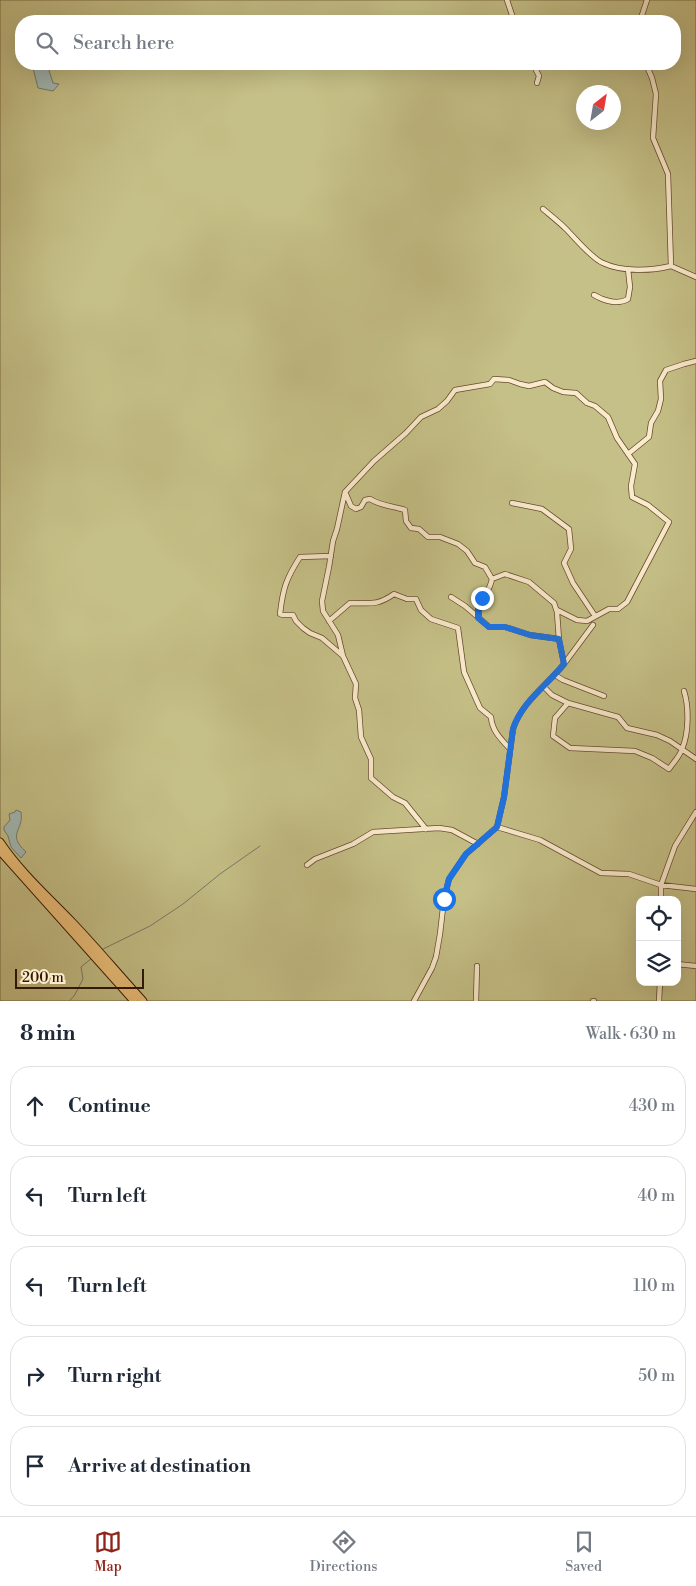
<!DOCTYPE html>
<html lang="en">
<head>
<meta charset="utf-8">
<style>
	body { margin:0; font-family:"Libre Bodoni",serif; background:#f6f6f7; color:#1f2937 }
	.controls { position:absolute; right:15px; bottom:15px; display:grid; overflow:hidden; border-radius:10px; box-shadow:0 5px 20px #0002 }
	.controls button { width:45px; height:45px; display:grid; place-items:center; padding:0; border:0; border-bottom:1px solid #e0e1e3; background:#fff; color:#1f2937; font:25px sans-serif }
	.compass { position:absolute; left:576px; top:85px; width:45px; height:45px; border-radius:50%; background:#fff; box-shadow:0 5px 20px #0002; rotate:31deg }
	.scale { position:absolute; left:15px; bottom:12px; width:129px; box-sizing:border-box; padding-left:5px; border:2px solid #351903; border-top:0; font-size:14px; line-height:18px; white-space:nowrap; color:#351903; -webkit-text-stroke:4px #faebcd; paint-order:stroke }
	.stop { position:absolute; width:15px; height:15px; margin:-11px; border:4px solid #1a73e8; border-radius:50%; background:#fff }
	.stop.end { background:#1a73e8; border-color:#fff; box-shadow:0 1px 5px #0008 }
	.list { margin:0; padding:0; list-style:none }
	h2 { display:flex; justify-content:space-between; align-items:center; height:65px; margin:0; padding:0 20px; font-size:21px }
	h2 small { font-size:16px; font-weight:400; color:#747a83 }
	.list li { display:grid; grid-template-columns:32px 1fr auto; gap:15px; align-items:center; box-sizing:border-box; height:80px; margin:0 10px 10px; padding:0 10px; border:1px solid #e0e1e3; border-radius:20px }
	.list b { display:block; font-size:19px; white-space:nowrap }
	.list em { font-size:16px; font-style:normal; color:#747a83 }
	.icon { flex:none; width:28px; height:28px; fill:none; stroke:currentColor; stroke-width:2; stroke-linecap:round; stroke-linejoin:round }
	.map { position:relative; flex:none; width:696px; height:1001px; overflow:hidden }
	.search { position:absolute; background:#fff; box-shadow:0 5px 20px #0002; left:15px; right:15px; top:15px; height:55px; display:flex; align-items:center; gap:12px; box-sizing:border-box; padding:0 18px; border-radius:20px; color:#747a83; font-size:19px }
	.sheet { height:515px; background:#fff }
	nav { display:flex; justify-content:space-around; align-items:center; box-sizing:border-box; height:70px; border-top:1px solid #e0e1e3; background:#fff; font-size:14px; color:#747a83 }
	nav a { display:grid; justify-items:center; gap:2px }
	nav .on { color:#8f2418 }
	.map>svg:first-child { display:block }
	.green { fill:#c5c087; stroke:#7d6c45; fill-rule:evenodd }
	.water { fill:#a2bbb7; stroke:#767a6f }
	.lines { fill:none; stroke-linecap:round; stroke-linejoin:round }
	.stream { stroke:#767a6f; stroke-width:1 }
	.street-casing { stroke:#664b2f; stroke-width:6 }
	.primary-casing { stroke:#351903; stroke-width:9 }
	.street { stroke:#faebcd; stroke-width:4.5 }
	.primary { stroke:#ecc079; stroke-width:7 }
	.route { stroke:#1a73e8; stroke-width:6 }
</style>
</head>
<body>
<div class="map">
<svg width="696" height="1001" viewBox="0 0 696 1001">
	<rect width="100%" height="100%" fill="#f8e0b2"/>
	<filter id="stains"><feTurbulence type="fractalNoise" baseFrequency=".004" numOctaves="4"/><feColorMatrix values="0 0 0 0 .2 0 0 0 0 .09 0 0 0 0 .02 0 0 0 .5 -.17"/></filter>
	<radialGradient id="worn" r=".72"><stop offset=".6" stop-color="#630" stop-opacity="0"/><stop offset="1" stop-color="#630" stop-opacity=".3"/></radialGradient>
	<path class="green" d="M0,0h696v1001h-696zM21,21h654v43h-654zM584,92h30v30h-30zM640,900h37v82h-37z"/>
	<path class="water" d="M32,64h15l6,19 6,1 -6,7 -15,-3z
		M16,810l5,2c3,20 -15,21 5,40l-5,6 -10,-11 -3,-11 -4,-6v-3l6,-7 -1,-6 6,-2z"/>
	<g class="lines">
		<path class="stream" d="M101,950l49,-24 33,-22 37,-30 40,-28
			M69,1001l5,-5 9,-17 -2,-12 11,-9"/>
		<defs>
			<path id="street" d="M507,0l7,21
				M640,21l7,-21
				M533,64l6,12 -2,7
				M646,64l6,14 4,16 -3,44 15,36 3,92 25,11
				M543,209c7,6 16,13 23,20 9,9 25,29 37,34 19,9 48,8 68,3
				M594,295c10,6 24,10 34,4l2,-12 -2,-18
				M628,454l21,-17 2,-14 7,-12 3,-12 -1,-18 6,-11 18,-6 12,-3
				M345,492l6,14 5,3 5,-2 4,-7 5,-1c11,7 23,7 35,11l1,11 5,7 8,1 9,8h12l18,7 9,7 8,12 10,4 7,12 13,-5 24,8 25,21 3,9 2,28 5,24c-17,21 -42,38 -51,65l-9,68 -7,30 -31,27 -17,25 -5,20 -4,35 -4,23 -4,11 -18,33
				M512,503l30,6 27,20 2,20 -7,14 9,20 22,33
				M331,556l-31,1c-14,22 -17,31 -20,57l3,1h10l3,6 7,7 7,5 12,5 21,18 13,28 -1,14 4,12 2,27 10,22v19l22,19 12,6 21,26
				M492,579c-3,17 -15,18 -13,39l10,9h16l25,8 29,4
				M451,597l14,9 14,12
				M329,621l21,-18c20,0 27,3 44,-9l13,5h9l5,11 10,9 27,9 6,44 16,36 11,9c1,14 10,22 19,32
				M343,656l-5,-21 -15,-24 -1,-10 7,-34 4,-26 4,-12 8,-37 29,-31 32,-28 15,-16 17,-8 9,-8 8,-11 35,-6 4,-5 15,1 11,4 9,2 16,-4 8,6 10,4 13,1 11,10 8,3 13,11 9,21 18,26 -4,22 1,11 16,8 21,17 -42,80 -9,7h-9l-22,12 -10,-1 -20,-10
				M564,664l29,-39
				M555,675l8,5 41,16
				M544,687l8,8 16,8 50,14 9,11 30,7 13,6 26,18
				M568,703l-13,15 -2,18 17,12 65,3 17,7 17,11c4,-6 11,-13 13,-20 7,-16 7,-42 2,-58
				M497,827l43,13 61,33 28,1 32,11 35,4
				M307,865l8,-6 38,-15 20,-12 66,-4 13,2 26,14
				M661,900v-15l14,-39 21,-34
				M677,964l19,2
				M476,1001l1,-35
				M593,1001h1
				M659,1001l1,-19"/>
			<path id="primary" d="M0,842c20,30 48,55 73,81 24,25 46,52 70,78
				M0,851l134,150"/>
		</defs>
		<use href="#street" class="street-casing"/>
		<use href="#primary" class="primary-casing"/>
		<use href="#street" class="street"/>
		<use href="#primary" class="primary"/>
	</g>
	<g class="lines">
		<path class="route" d="M444,899l5,-20 17,-25 31,-27 7,-30 9,-68c8,-26 34,-44 51,-65l-5,-25 -29,-4 -25,-8h-16l-11,-9v-10l4,-10"/>
	</g>
	<rect width="100%" height="100%" filter="url(#stains)"/>
	<rect width="100%" height="100%" fill="url(#worn)"/>
</svg>
<div class="controls">
<button><svg class="icon" aria-label="locate" viewBox="0 0 24 24"><circle cx="12" cy="12" r="6"/><path d="M12 2v4M12 18v4M2 12h4M18 12h4"/></svg></button>
<button><svg class="icon" aria-label="layers" viewBox="0 0 24 24"><path d="M12 4l9 5-9 5-9-5zM3 14l9 5 9-5"/></svg></button>
</div>
<svg class="compass" viewBox="-18 -18 36 36"><path d="M0-13l5 13h-10z" fill="#e53935"/><path d="M0 13l5-13h-10z" fill="#747a83"/></svg>
<div class="scale">200 m</div>
<div class="stop" style="left:444px;top:899px"></div>
<div class="stop end" style="left:482px;top:598px"></div>
<div class="search"><svg class="icon" aria-label="search" viewBox="0 0 24 24"><circle cx="10" cy="10" r="6"/><path d="M15 15l6 6"/></svg>Search here</div>
</div>
<section class="sheet">
<h2>8 min<small>Walk · 630 m</small></h2>
<ul class="list">
<li><svg class="icon" aria-label="ahead" viewBox="0 0 24 24"><path d="M12 20V5M6 11l6-6 6 6"/></svg><div><b>Continue</b></div><em>430 m</em></li>
<li><svg class="icon" aria-label="left" viewBox="0 0 24 24"><path d="M17 20v-9H6M10 6l-5 5 5 5"/></svg><div><b>Turn left</b></div><em>40 m</em></li>
<li><svg class="icon" aria-label="left" viewBox="0 0 24 24"><path d="M17 20v-9H6M10 6l-5 5 5 5"/></svg><div><b>Turn left</b></div><em>110 m</em></li>
<li><svg class="icon" aria-label="right" viewBox="0 0 24 24"><path d="M7 20v-9h11M14 6l5 5-5 5"/></svg><div><b>Turn right</b></div><em>50 m</em></li>
<li><svg class="icon" aria-label="arrive" viewBox="0 0 24 24"><path d="M6 21V4h12l-3 4 3 4H6"/></svg><div><b>Arrive at destination</b></div></li>
</ul>
</section>
<nav>
<a class="on"><svg class="icon" aria-label="map" viewBox="0 0 24 24"><path d="M3 6l6-2 6 2 6-2v14l-6 2-6-2-6 2zM9 4v14M15 6v14"/></svg>Map</a>
<a><svg class="icon" aria-label="directions" viewBox="0 0 24 24"><path d="M12 3l9 9-9 9-9-9zM9 14v-3h6M13 9l2 2-2 2"/></svg>Directions</a>
<a><svg class="icon" aria-label="saved" viewBox="0 0 24 24"><path d="M7 4h10v16l-5-4-5 4z"/></svg>Saved</a>
</nav>
</body>
</html>
